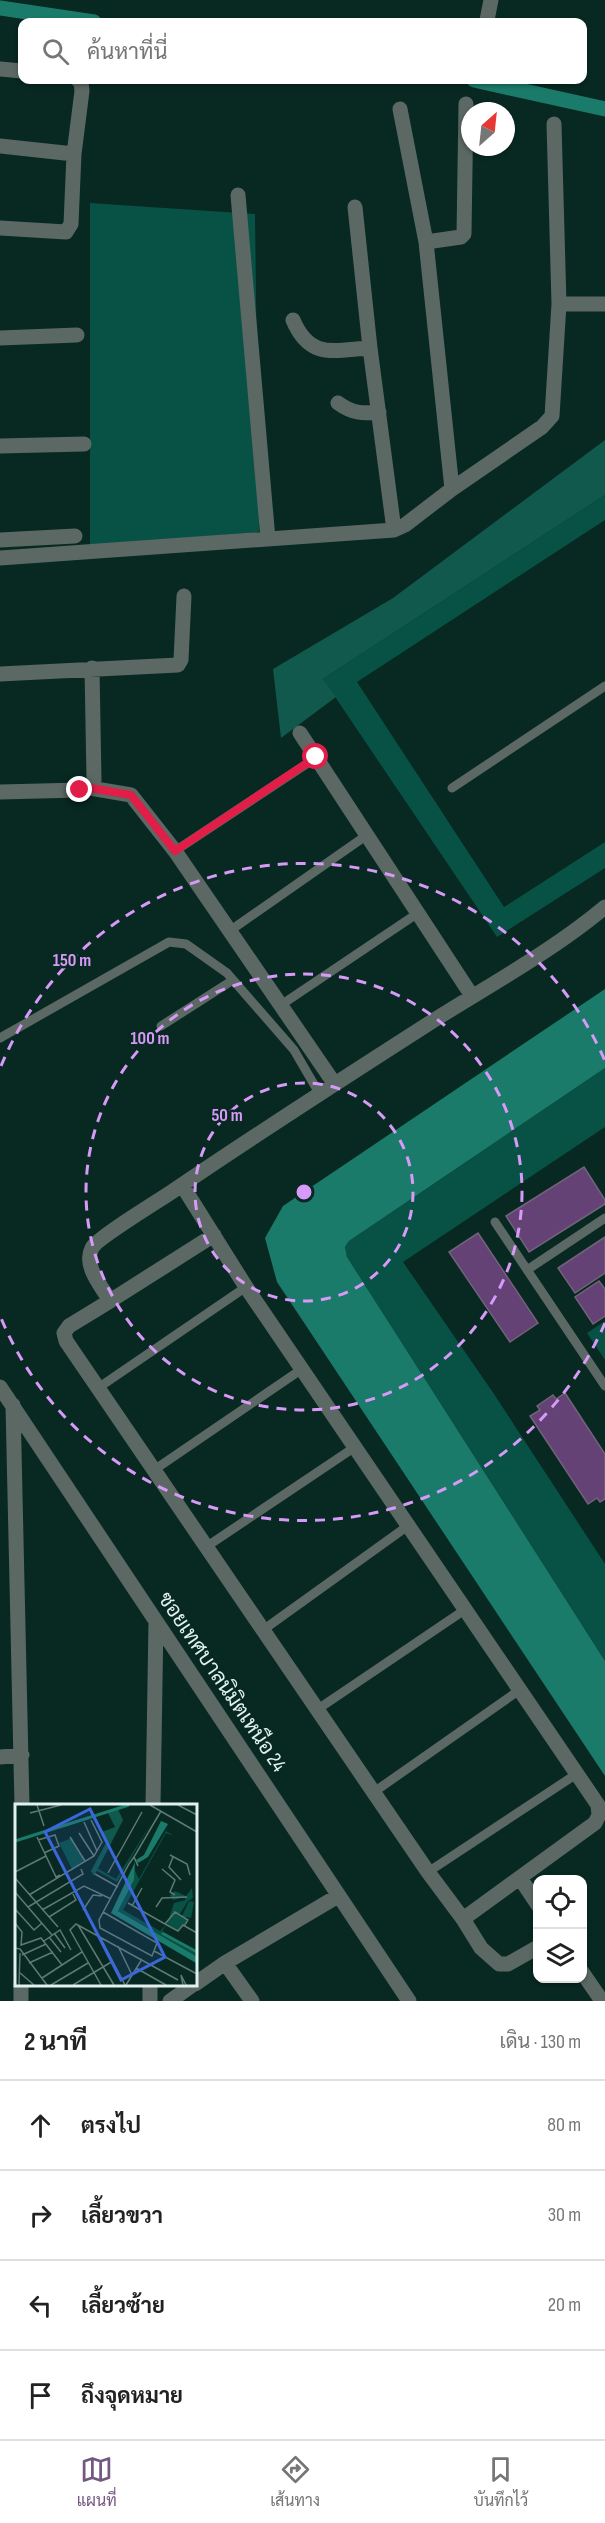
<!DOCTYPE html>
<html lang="th">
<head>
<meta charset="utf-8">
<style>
	body { margin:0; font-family:"Sofia Sans Condensed",Sarabun,sans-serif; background:#f2f2f2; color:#222 }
	.controls { position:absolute; right:18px; bottom:18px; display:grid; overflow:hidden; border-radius:12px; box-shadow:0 2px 4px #0004 }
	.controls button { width:54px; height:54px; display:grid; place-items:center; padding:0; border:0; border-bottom:2px solid #e0e0e0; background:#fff; color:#222; font:30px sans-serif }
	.compass { position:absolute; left:461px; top:102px; width:54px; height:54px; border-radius:50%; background:#fff; box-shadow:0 2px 4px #0004; rotate:27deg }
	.stop { position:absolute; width:18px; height:18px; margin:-14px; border:4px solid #e11d48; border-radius:50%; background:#fff }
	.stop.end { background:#e11d48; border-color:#fff; box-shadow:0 2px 6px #0008 }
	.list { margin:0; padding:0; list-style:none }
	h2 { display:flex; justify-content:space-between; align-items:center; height:78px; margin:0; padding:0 24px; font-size:26px }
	h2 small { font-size:20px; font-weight:400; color:#767676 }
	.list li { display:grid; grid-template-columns:39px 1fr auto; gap:18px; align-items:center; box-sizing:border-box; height:90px; padding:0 24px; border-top:2px solid #e0e0e0 }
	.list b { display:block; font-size:22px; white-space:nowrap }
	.list em { font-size:20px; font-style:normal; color:#767676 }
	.icon { flex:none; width:33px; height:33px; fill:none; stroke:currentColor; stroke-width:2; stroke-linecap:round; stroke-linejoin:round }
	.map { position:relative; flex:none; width:605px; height:2001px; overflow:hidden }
	.search { position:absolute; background:#fff; box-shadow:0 2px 4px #0004; left:18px; right:18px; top:18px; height:66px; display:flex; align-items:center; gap:15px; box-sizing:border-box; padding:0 21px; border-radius:12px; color:#767676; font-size:22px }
	.sheet { height:438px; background:#fff }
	nav { display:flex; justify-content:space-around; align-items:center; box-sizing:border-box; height:84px; border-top:2px solid #e0e0e0; background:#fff; font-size:16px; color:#767676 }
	nav a { display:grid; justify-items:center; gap:3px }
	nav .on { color:#745882 }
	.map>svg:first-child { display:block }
	.green { fill:#085145 }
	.forest { fill:#10594c }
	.water { fill:#1b7b6a }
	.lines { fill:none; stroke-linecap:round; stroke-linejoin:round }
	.canal { stroke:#1b7b6a; stroke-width:15 }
	.building { fill:#644275; stroke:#716379; stroke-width:1.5 }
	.service { stroke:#5b6864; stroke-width:9 }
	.minor { stroke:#5b6864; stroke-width:15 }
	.route { stroke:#e11d48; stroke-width:8 }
	.ring { fill:none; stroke:#d89af8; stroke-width:3; stroke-dasharray:10 8 }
	.labels { text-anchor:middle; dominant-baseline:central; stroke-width:5; stroke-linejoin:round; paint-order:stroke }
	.street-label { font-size:21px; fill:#e1f2ee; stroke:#082822 }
	.inset-river { fill:none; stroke:#1b7b6a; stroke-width:3 }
	.inset-road { fill:none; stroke:#5f7974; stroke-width:1.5 }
	.view { fill:#3a67db; fill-opacity:0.15; stroke:#3a67db; stroke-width:3 }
	.inset-edge { fill:none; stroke:#e1f2ee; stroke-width:3 }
	.centre { fill:#d89af8; stroke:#082822; stroke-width:3 }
	.ring-label { font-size:18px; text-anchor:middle; font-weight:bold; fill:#d89af8; stroke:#082822; stroke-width:5; stroke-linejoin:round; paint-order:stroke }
</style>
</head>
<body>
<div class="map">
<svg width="605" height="2001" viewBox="0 0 605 2001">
	<rect width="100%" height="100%" fill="#082822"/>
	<path class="green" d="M90,203l165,11 4,318 -169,14z
		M605,495v25l-248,162 147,225 101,-65v26l-108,69 -174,-258z
		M605,1068v59l-202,135 91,132 111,170v97l-258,-404 -2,-10 4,-6z
		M605,1321v39l-18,-27z"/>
	<path class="forest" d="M605,440v55l-282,184 13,18 -55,41 -8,-69 120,-71z"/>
	<path class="water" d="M605,989v79l-256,173 -4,6 2,10 258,404v115l-328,-494 -12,-44 18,-32z"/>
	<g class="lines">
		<path class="canal" d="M0,8l94,14
			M474,80l131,29"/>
	</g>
	<path class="building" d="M584,1167l21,33v4l-76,48 -23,-36z
		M478,1233l60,90 -28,19 -61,-90z
		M605,1237v36l-30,20 -17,-25z
		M599,1281l6,8v27l-12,8 -18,-27z
		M565,1393l40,61v45l-5,3 -3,-4 -9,6 -58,-88 10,-6 -3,-4 16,-11 3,4z"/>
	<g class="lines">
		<path class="service" d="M452,788l153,-102
			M175,851l142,-94
			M231,930l136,-95
			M281,1005l137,-92
			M161,1026l72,-46
			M0,1038l169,-96 17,2 41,29 67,77 25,43
			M495,1222l110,164
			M527,1270l78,-52
			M98,1388l148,-101
			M154,1470l148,-101
			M206,1547l149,-100
			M263,1630l146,-105
			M318,1709l148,-100
			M374,1792l147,-103
			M428,1872l150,-99"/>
		<path class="minor" d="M487,20l4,-20
			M0,69l22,2
			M400,109l26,133
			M0,146l74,8
			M238,195l30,344
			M355,207l15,141 24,182
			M0,228l66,4 5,-8 3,-70 8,-63 -1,-9 -3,-2
			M559,304h46
			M293,320c17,40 41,30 77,28
			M0,338l77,-3
			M338,403c14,10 24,11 41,9
			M0,446l84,-2
			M452,489l-26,-247 35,-5 3,-3 2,-130
			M0,540l75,-4
			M0,558l394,-28 11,-5 47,-36 90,-62 10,-11 7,-112 -5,-180
			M0,674l178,-9 3,-5 3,-64
			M300,733l172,263
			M90,788l4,-8 -2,-112
			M0,792l80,-2 10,-2 41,7 44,56 159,232
			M182,1185l64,102 352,518 1,10 -4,8 -132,96 -35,-47 -362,-531 -2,-8 5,-7 41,-25c-9,-16 -27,-35 -18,-53 5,-10 68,-48 81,-57 88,-60 177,-117 266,-174 56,-35 116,-68 166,-110
			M110,1301l104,-66
			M0,1387l409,614
			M13,1405l9,401
			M0,1757l22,-2
			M153,1806l3,-185
			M520,1878l18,27
			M463,1919l18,29 18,16h9l30,-17
			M225,1963l27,38
			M582,1972l20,29
			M195,1984l30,-21 113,-67
			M21,2001v-17
			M150,2001v-17
			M170,2001l24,-17"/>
	</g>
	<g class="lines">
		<path class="route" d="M80,790l10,-2 41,7 44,56 141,-94"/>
	</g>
	<g class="ring">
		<circle cx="304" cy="1192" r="109"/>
		<circle cx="304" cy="1192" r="218"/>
		<path d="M605 1323A328 328 0 0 1 1 1318M1 1066A328 328 0 0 1 605 1061"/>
	</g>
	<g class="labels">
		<g class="street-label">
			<text transform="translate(222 1682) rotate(56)">ซอยเทศบาลนิมิตเหนือ 24</text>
		</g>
	</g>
	<g transform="translate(15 1804)">
		<rect width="182" height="182" fill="#082822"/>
		<path d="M114,6l-32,58 19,11 36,-57 -35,60 -22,-12zM151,27l8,5 -8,-3 -43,77 37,21 6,-6 -4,7 34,20v4l-78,-45 16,-31v-11l5,10zM57,34l12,23 -12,8 -13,-26zM177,84l1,10 -5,3 -8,13 -8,-2 10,4 7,-15 5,1 -3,16 -6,-1 3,3 -10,10 -11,-6 7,-21 12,-3 -2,-3 -11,3 -3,-5 5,-4 11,5z" fill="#085145"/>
		<path d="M103,5l5,11 -29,56 -3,-5 16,-30 -5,-9 13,-5 -7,-14z" fill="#10594c"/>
		<path d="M146,17l7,3 -20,33 -10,6 -2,-3 8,-5zM120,58l-1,18 -16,31 78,45v7l-85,-50z" fill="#1b7b6a"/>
		<path class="inset-river" d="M0,37l114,-36M147,129l35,19"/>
		<path class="inset-road" d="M22,1l7,21M135,1l47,27M163,1l19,10M15,9l31,-8M69,18l13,29M64,29l15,23M22,33l19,40 4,-2M55,33l15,24M23,36l17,-5 4,11 -15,7M155,51l17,9 3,11M158,53l-4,10 12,13M123,62l-4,-9 27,-46M147,65l13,11 -5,12 5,3M0,68l31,-16M93,69l34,-61M80,70l23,13M0,74l43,49M0,88l37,43M14,91l65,-39 8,-14 -11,-22M113,99l37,21 10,-12 13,8 -4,6M117,102l10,-18M13,103l55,-33 -2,-5M141,103l6,-9 25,-1M0,105l19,21 8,-7M27,106l42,-24 27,13M68,106l10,-15 9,1M88,108l54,31 -5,13 -52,-28 -1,-8 30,-56 5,-7M34,113l27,-17 -4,-8M0,119l7,9 -1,14M150,120l13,7 5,-6 14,8M63,121l36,60M39,129l11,15M34,133l12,15M85,133l25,48M29,137l16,-11 11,20M6,141l20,-7 21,27M103,142l14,29M0,144l5,1 27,36M139,147l43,23M7,151l24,-11M14,159l24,-11M121,164l30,17M4,168l15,13M27,174l40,-26M4,181l1,-32M36,181l37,-22M58,181l40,-24M86,181l-31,-55 6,-6 102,56M111,181l16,-26M168,181l-2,-10 5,10"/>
		<path class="view" d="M75,5l75,148 -44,23 -76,-148z"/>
		<rect width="182" height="182" class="inset-edge"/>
	</g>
	<circle cx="304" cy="1192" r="9" class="centre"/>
	<g class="ring-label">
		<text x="72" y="966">150 m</text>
		<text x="150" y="1044">100 m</text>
		<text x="227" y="1121">50 m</text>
	</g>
</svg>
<div class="controls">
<button><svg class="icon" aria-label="locate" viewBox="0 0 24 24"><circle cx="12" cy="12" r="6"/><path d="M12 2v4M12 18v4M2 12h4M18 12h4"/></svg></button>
<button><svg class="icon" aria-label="layers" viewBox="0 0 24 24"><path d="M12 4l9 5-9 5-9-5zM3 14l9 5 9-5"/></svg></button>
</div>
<svg class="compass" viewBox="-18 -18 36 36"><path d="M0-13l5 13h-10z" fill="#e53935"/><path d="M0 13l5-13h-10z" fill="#767676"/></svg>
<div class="stop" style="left:316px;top:757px"></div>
<div class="stop end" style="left:80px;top:790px"></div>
<div class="search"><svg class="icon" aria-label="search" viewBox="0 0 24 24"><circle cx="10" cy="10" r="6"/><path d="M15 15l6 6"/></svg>ค้นหาที่นี่</div>
</div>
<section class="sheet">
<h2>2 นาที<small>เดิน · 130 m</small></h2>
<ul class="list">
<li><svg class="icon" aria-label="ahead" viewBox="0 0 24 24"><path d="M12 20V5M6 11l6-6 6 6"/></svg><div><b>ตรงไป</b></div><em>80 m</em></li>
<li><svg class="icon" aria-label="right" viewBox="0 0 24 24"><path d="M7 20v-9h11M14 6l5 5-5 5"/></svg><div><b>เลี้ยวขวา</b></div><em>30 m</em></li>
<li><svg class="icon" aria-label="left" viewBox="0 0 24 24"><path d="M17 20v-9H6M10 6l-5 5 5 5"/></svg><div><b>เลี้ยวซ้าย</b></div><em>20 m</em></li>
<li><svg class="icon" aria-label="arrive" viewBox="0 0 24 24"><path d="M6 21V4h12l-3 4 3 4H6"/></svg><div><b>ถึงจุดหมาย</b></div></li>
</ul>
</section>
<nav>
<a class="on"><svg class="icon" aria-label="map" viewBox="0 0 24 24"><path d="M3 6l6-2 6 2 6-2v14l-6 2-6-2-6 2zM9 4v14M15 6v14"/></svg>แผนที่</a>
<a><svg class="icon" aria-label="directions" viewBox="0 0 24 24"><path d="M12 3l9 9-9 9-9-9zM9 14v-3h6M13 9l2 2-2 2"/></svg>เส้นทาง</a>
<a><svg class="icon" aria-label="saved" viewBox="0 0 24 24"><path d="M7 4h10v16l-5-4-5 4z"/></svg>บันทึกไว้</a>
</nav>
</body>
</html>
